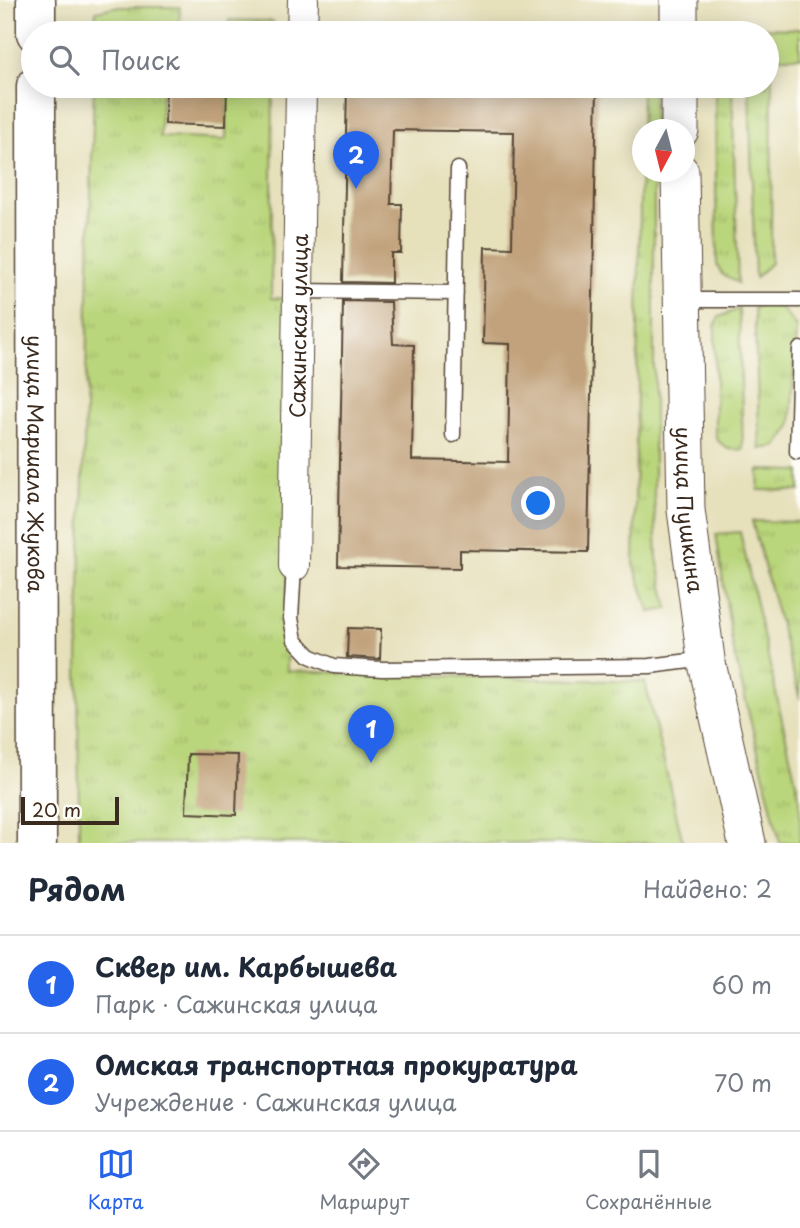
<!DOCTYPE html>
<html lang="ru">
<head>
<meta charset="utf-8">
<style>
	body { margin:0; font-family:"Playpen Sans",sans-serif; background:#f2f2f3; color:#1f2937 }
	.compass { position:absolute; left:632px; top:119px; width:63px; height:63px; border-radius:50%; background:#fff; box-shadow:0 4px 18px #0003; rotate:187deg }
	.scale { position:absolute; left:21px; bottom:18px; width:98px; box-sizing:border-box; padding-left:7px; border:4px solid #3b2a1e; border-top:0; font-size:19px; line-height:24px; white-space:nowrap; color:#3b2a1e; -webkit-text-stroke:5px #fdfcf7; paint-order:stroke }
	.you { position:absolute; left:539px; top:504px; width:24px; height:24px; margin:-18px; border:5px solid #fff; border-radius:50%; background:#1a73e8; box-shadow:0 0 0 10px #1a73e833 }
	.badge { display:grid; place-items:center; width:46px; height:46px; border-radius:50%; background:#2563eb; color:#fff; font-size:23px; font-weight:700 }
	.pin { position:absolute; translate:-50% -58px; filter:drop-shadow(0 2px 4px #0008) }
	.pin::after { content:''; position:absolute; top:37px; width:24px; height:21px; background:inherit; clip-path:polygon(0 0,100% 0,50% 100%) }
	.list { margin:0; padding:0; list-style:none }
	h2 { display:flex; justify-content:space-between; align-items:center; height:91px; margin:0; padding:0 28px; font-size:30px }
	h2 small { font-size:23px; font-weight:400; color:#747a83 }
	.list li { display:grid; grid-template-columns:46px 1fr auto; gap:21px; align-items:center; box-sizing:border-box; height:98px; padding:0 28px; border-top:2px solid #e0e1e3 }
	.list b { display:block; font-size:26px; white-space:nowrap }
	.list p { margin:0; font-size:23px; white-space:nowrap; color:#747a83 }
	.list em { font-size:23px; font-style:normal; color:#747a83 }
	.icon { flex:none; width:38px; height:38px; fill:none; stroke:currentColor; stroke-width:2; stroke-linecap:round; stroke-linejoin:round }
	.map { position:relative; flex:none; width:800px; height:843px; overflow:hidden }
	.search { position:absolute; background:#fff; box-shadow:0 4px 18px #0003; left:21px; right:21px; top:21px; height:77px; display:flex; align-items:center; gap:18px; box-sizing:border-box; padding:0 24px; border-radius:38px; color:#747a83; font-size:26px }
	.sheet { height:287px; background:#fff }
	nav { display:flex; justify-content:space-around; align-items:center; box-sizing:border-box; height:98px; border-top:2px solid #e0e1e3; background:#fff; font-size:19px; color:#747a83 }
	nav a { display:grid; justify-items:center; gap:4px }
	nav .on { color:#2563eb }
	.map>svg:first-child { display:block }
	.grass { fill:url(#grass-tufts); stroke:#7a804c; stroke-width:2 }
	.building { fill:#c1a27b }
	.lines { fill:none; stroke-linecap:round; stroke-linejoin:round }
	.service-casing { stroke:#554536; stroke-width:17 }
	.minor-casing { stroke:#554536; stroke-width:32 }
	.tertiary-casing { stroke:#554536; stroke-width:39 }
	.primary-casing { stroke:#554536; stroke-width:41 }
	.service { stroke:#fff; stroke-width:14 }
	.minor { stroke:#fff; stroke-width:30 }
	.tertiary { stroke:#fff; stroke-width:37 }
	.primary { stroke:#fff; stroke-width:38 }
	.labels { text-anchor:middle; dominant-baseline:central; stroke-width:5; stroke-linejoin:round; paint-order:stroke }
	.street-label { font-size:21px; fill:#3b2a1e; stroke:#fdfcf7 }
</style>
</head>
<body>
<div class="map">
<svg width="800" height="843" viewBox="0 0 800 843">
	<defs>
		<pattern id="grass-tufts" width="24" height="20" patternUnits="userSpaceOnUse" patternTransform="scale(1.75)"><rect width="24" height="20" fill="#bad67b"/><path d="M3 7l-1-3M5 7V3M7 7l1-3M15 17l-1-3M17 17v-4M19 17l1-3" fill="none" stroke="#a1b86a"/></pattern>
	</defs>
	<rect width="100%" height="100%" fill="#fdfcf7"/>
	<filter id="ink" filterUnits="userSpaceOnUse"><feTurbulence type="fractalNoise" baseFrequency=".0143" numOctaves="2"/><feDisplacementMap in="SourceGraphic" scale="14" xChannelSelector="R" yChannelSelector="G"/><feConvolveMatrix kernelMatrix="1 2 1 2 8 2 1 2 1" color-interpolation-filters="sRGB"/></filter>
	<filter id="wash" filterUnits="userSpaceOnUse"><feTurbulence type="fractalNoise" baseFrequency=".00686" numOctaves="4" result="noise"/><feDisplacementMap in="SourceGraphic" scale="28" xChannelSelector="R" yChannelSelector="G"/><feGaussianBlur stdDeviation="1.57" result="paint"/><feColorMatrix in="noise" values="0 0 0 0 0 0 0 0 0 0 0 0 0 0 0 0 0 1.4 0 .05"/><feComposite in="paint" operator="in"/></filter>
	<g filter="url(#wash)">
		<rect width="100%" height="100%" fill="#e6e0bb"/>
		<path class="grass" d="M114,7h66l-1,26h-84l1,-22z
			M229,20l44,1v12h-44z
			M750,28l50,1v28h-28l-1,206 -16,15 -6,-192h18v-53h-19z
			M94,86h68l-2,51 66,3 1,-54h46l-2,212 18,1 -2,372 358,11 38,161h-604l-1,-184z
			M642,86h11l1,43 -12,1v42h12v322l3,64 11,51 -18,3 -16,-48z
			M715,86h17l6,197 -16,-9 -5,-9z
			M770,304l11,4 15,19 -5,99 -14,20 -17,3 -6,-142z
			M739,309l4,141 -15,-1 -11,-9 -2,-8v-106l4,-9z
			M759,470l41,1v20l-42,-1z
			M752,521l48,1v177z
			M740,532l60,268v43h-20l-47,-195 -17,-114z"/>
		<g id="blocks">
			<path class="building" d="M166,86h61l-1,40 -61,-2z
				M347,86h250l-9,466 -128,-2v18l-122,-2 5,-265 48,1 2,42 21,1 -2,115 96,2 2,-118 -27,-1 2,-96 27,1 2,-116 -121,-2 -2,74h11l-1,49h-10v30l-48,-1z
				M348,628l33,1 -1,30 -33,-2z
				M188,754l50,1 -2,60 -50,-2z"/>
		</g>
	</g>
	<g filter="url(#ink)">
		<use href="#blocks" fill-opacity="0" stroke="#554536" stroke-width="2"/>
		<g class="lines">
			<defs>
				<path id="service" d="M298,291l158,2
					M682,300h118
					M453,435l5,-266
					M797,452l3,-103
					M294,566l-3,52 4,22 15,16 24,10 48,3 268,-3 55,-7"/>
				<g id="minor">
					<path d="M302,33l1,-33"/>
					<path id="s1" d="M294,566l7,-480"/>
				</g>
				<g id="tertiary">
					<path d="M679,0v33"/>
					<path d="M680,86v44"/>
					<path id="s2" d="M680,172l6,338 20,149 41,184"/>
				</g>
				<g id="primary">
					<path d="M36,33v-33"/>
					<path id="s3" d="M36,86l1,757"/>
				</g>
			</defs>
			<use href="#service" class="service-casing"/>
			<use href="#minor" class="minor-casing"/>
			<use href="#tertiary" class="tertiary-casing"/>
			<use href="#primary" class="primary-casing"/>
			<use href="#service" class="service"/>
			<use href="#minor" class="minor"/>
			<use href="#tertiary" class="tertiary"/>
			<use href="#primary" class="primary"/>
		</g>
	</g>
	<g class="labels">
		<g class="street-label">
			<text stroke="none"><textPath href="#s1" startOffset="240">Сажинская улица</textPath></text>
			<text stroke="none"><textPath href="#s3" startOffset="378">улица Маршала Жукова</textPath></text>
			<text stroke="none"><textPath href="#s2" startOffset="338">улица Пушкина</textPath></text>
		</g>
	</g>
</svg>
<svg class="compass" viewBox="-18 -18 36 36"><path d="M0-13l5 13h-10z" fill="#e53935"/><path d="M0 13l5-13h-10z" fill="#747a83"/></svg>
<div class="scale">20 m</div>
<div class="you"></div>
<div class="pin badge" style="left:371px;top:763px">1</div>
<div class="pin badge" style="left:356px;top:189px">2</div>
<div class="search"><svg class="icon" aria-label="search" viewBox="0 0 24 24"><circle cx="10" cy="10" r="6"/><path d="M15 15l6 6"/></svg>Поиск</div>
</div>
<section class="sheet">
<h2>Рядом<small>Найдено: 2</small></h2>
<ul class="list">
<li><span class="badge">1</span><div><b>Сквер им. Карбышева</b><p>Парк · Сажинская улица</p></div><em>60 m</em></li>
<li><span class="badge">2</span><div><b>Омская транспортная прокуратура</b><p>Учреждение · Сажинская улица</p></div><em>70 m</em></li>
</ul>
</section>
<nav>
<a class="on"><svg class="icon" aria-label="map" viewBox="0 0 24 24"><path d="M3 6l6-2 6 2 6-2v14l-6 2-6-2-6 2zM9 4v14M15 6v14"/></svg>Карта</a>
<a><svg class="icon" aria-label="directions" viewBox="0 0 24 24"><path d="M12 3l9 9-9 9-9-9zM9 14v-3h6M13 9l2 2-2 2"/></svg>Маршрут</a>
<a><svg class="icon" aria-label="saved" viewBox="0 0 24 24"><path d="M7 4h10v16l-5-4-5 4z"/></svg>Сохранённые</a>
</nav>
</body>
</html>
